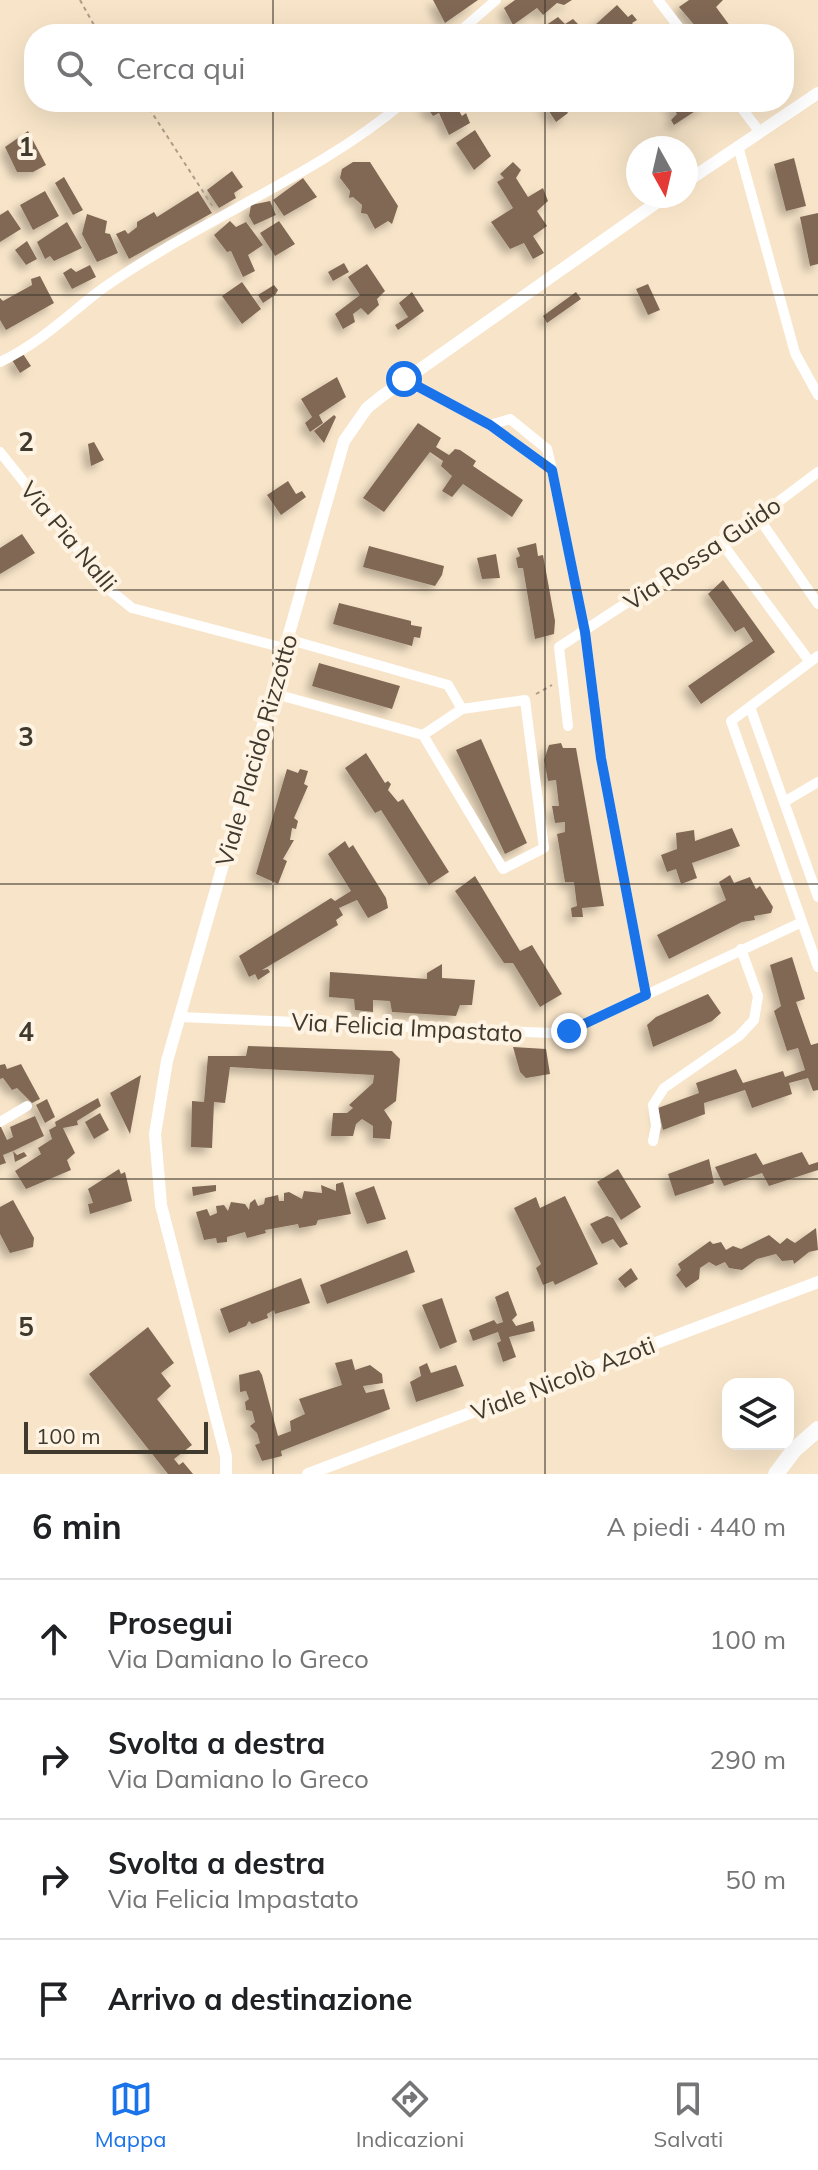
<!DOCTYPE html>
<html lang="it">
<head>
<meta charset="utf-8">
<style>
	body { margin:0; font-family:Mulish,sans-serif; background:#f2f2f2; color:#202124 }
	.controls { position:absolute; right:24px; bottom:24px; display:grid; overflow:hidden; border-radius:16px; box-shadow:0 8px 32px #0002 }
	.controls button { width:72px; height:72px; display:grid; place-items:center; padding:0; border:0; border-bottom:2px solid #e0e0e0; background:#fff; color:#202124; font:40px sans-serif }
	.compass { position:absolute; left:626px; top:136px; width:72px; height:72px; border-radius:50%; background:#fff; box-shadow:0 8px 32px #0002; rotate:172deg }
	.scale { position:absolute; left:24px; bottom:20px; width:184px; box-sizing:border-box; padding-left:8px; border:4px solid #40392d; border-top:0; font-size:22px; line-height:28px; white-space:nowrap; color:#40392d; -webkit-text-stroke:6px #fff4e3; paint-order:stroke }
	.stop { position:absolute; width:24px; height:24px; margin:-18px; border:6px solid #1a73e8; border-radius:50%; background:#fff }
	.stop.end { background:#1a73e8; border-color:#fff; box-shadow:0 2px 8px #0008 }
	.list { margin:0; padding:0; list-style:none }
	h2 { display:flex; justify-content:space-between; align-items:center; height:104px; margin:0; padding:0 32px; font-size:34px }
	h2 small { font-size:26px; font-weight:400; color:#757577 }
	.list li { display:grid; grid-template-columns:52px 1fr auto; gap:24px; align-items:center; box-sizing:border-box; height:120px; padding:0 32px; border-top:2px solid #e0e0e0 }
	.list b { display:block; font-size:30px; white-space:nowrap }
	.list p { margin:0; font-size:26px; white-space:nowrap; color:#757577 }
	.list em { font-size:26px; font-style:normal; color:#757577 }
	.icon { flex:none; width:44px; height:44px; fill:none; stroke:currentColor; stroke-width:2; stroke-linecap:round; stroke-linejoin:round }
	.map { position:relative; flex:none; width:818px; height:1474px; overflow:hidden }
	.search { position:absolute; background:#fff; box-shadow:0 8px 32px #0002; left:24px; right:24px; top:24px; height:88px; display:flex; align-items:center; gap:20px; box-sizing:border-box; padding:0 28px; border-radius:32px; color:#757577; font-size:30px }
	.sheet { height:584px; background:#fff }
	nav { display:flex; justify-content:space-around; align-items:center; box-sizing:border-box; height:112px; border-top:2px solid #e0e0e0; background:#fff; font-size:22px; color:#757577 }
	nav a { display:grid; justify-items:center; gap:4px }
	nav .on { color:#1a73e8 }
	.map>svg:first-child { display:block }
	.building { fill:#806855; filter:url(#shadow) }
	.lines { fill:none; stroke-linecap:round; stroke-linejoin:round }
	.path { stroke:#ac9e88; stroke-width:2; stroke-dasharray:4 4; stroke-linecap:butt }
	.minor { stroke:#fff; stroke-width:10 }
	.tertiary { stroke:#fff; stroke-width:12 }
	.primary { stroke:#fff; stroke-width:16 }
	.route { stroke:#1a73e8; stroke-width:10 }
	.grid { fill:none; stroke:#40392d; stroke-width:2; stroke-opacity:0.55 }
	.labels { text-anchor:middle; dominant-baseline:central; stroke-width:8; stroke-linejoin:round; paint-order:stroke }
	.street-label { font-size:24px; fill:#40392d; stroke:#fff4e3 }
	.grid-label { font-size:26px; text-anchor:middle; font-weight:bold; fill:#40392d; stroke:#fff4e3; stroke-width:8; stroke-linejoin:round; paint-order:stroke }
</style>
</head>
<body>
<div class="map">
<svg width="818" height="1474" viewBox="0 0 818 1474">
	<defs>
		<filter id="shadow"><feDropShadow dx="-5.5" dy="5.5" stdDeviation="4" flood-color="#0004"/></filter>
	</defs>
	<rect width="100%" height="100%" fill="#f8e5c9"/>
	<path class="building" d="M433,0h45l-33,23z
		M515,0h57l-8,5 -7,-2 -14,12 -6,-7 -24,17 -9,-17z
		M689,0h34l-7,7 20,27h-34l-23,-27z
		M617,5l11,12 4,-3 5,6 -5,3 9,11h-43l-3,-9z
		M558,17l7,7 8,-5 7,7 -12,8h-22l-4,-6z
		M423,102h17l4,6 11,-4 7,12 4,-3 4,10 -21,12 -10,-22 -6,3z
		M543,102h17l8,11 -12,9z
		M669,102h40l-35,23 -3,-5 6,-6z
		M475,130l16,26 -17,14 -18,-27z
		M28,131l18,34 -13,7h-16l-12,-25z
		M794,158l12,48 -20,5 -12,-47z
		M353,162h17l28,44 -6,18 -4,-3 -13,8 -8,-15 -6,-1 1,-8 -9,-8 -4,1 1,-7 -10,-13 2,-9z
		M513,162l8,8 -5,8 12,19 15,-9 5,13 -11,10 10,15 -14,10 11,17 -11,6 -9,-16 -14,6 -19,-27 22,-14 -16,-26 7,-4 -4,-4z
		M232,171l11,16 -9,6 2,5 -17,10 -12,-18z
		M64,177l19,33 -10,5 -18,-32z
		M303,178l14,19 -33,19 -11,-16z
		M45,191l14,25 -26,14 -13,-25z
		M198,191l14,22 -83,46 -13,-25 9,-4 3,4 9,-7v-5l17,-10 3,5z
		M270,201l6,14 -22,10 -5,-9 2,-11z
		M8,210l13,19 -21,13v-27z
		M818,213v51l-8,2 -10,-49z
		M87,214l20,7 -2,12 5,1 8,19 -21,9 -15,-28z
		M230,221l6,6 10,-5 17,23 -15,10 7,16 -12,6 -12,-26 -4,1 -13,-17z
		M279,221l16,23 -20,12 -15,-23z
		M67,222l15,26 -28,13 -4,-5 -5,3 -8,-17z
		M27,241l10,18 -11,6 -11,-15z
		M344,263l5,9 -16,9 -5,-9z
		M367,264l18,27 -8,8 2,6 -11,10 -7,-7 -8,6 2,8 -12,7 -8,-15 25,-19 -12,-18z
		M90,265l6,12 -24,12 -9,-16 8,-5 5,4z
		M40,276l14,27 -48,27 -6,-10v-22l3,3 29,-16 -1,-6z
		M242,282l19,27 -19,15 -20,-28z
		M648,284l12,26 -12,5 -12,-26z
		M274,285l4,5 -3,5 -12,8 -5,-8z
		M412,292l12,19 -26,19 -3,-5 13,-8 -9,-14z
		M576,292l5,7 -34,24 -4,-7z
		M23,354l8,12 -11,7 -8,-13z
		M337,377l9,20 -27,18 4,8 -13,9 -5,-9 7,-6 -11,-18z
		M334,415l2,2 -12,26 -10,-12z
		M418,423l23,15 -5,9 13,8 6,-6 5,1 16,11 -3,5 50,34 -11,17 -49,-33 -11,13 -10,-6 10,-15 -11,-10 2,-5 -13,-9 -46,60 -21,-14z
		M94,442l10,18 -13,6 -3,-22z
		M288,481l8,13 6,-3 4,6 -25,18 -14,-20z
		M22,534l13,19 -35,21v-26z
		M536,543l2,13 5,-1 12,66 -1,13 -19,5 -12,-71h-5l-2,-10 4,-2 -3,-8z
		M369,546l75,20 -2,9 -7,11 -72,-19z
		M496,554l4,24 -18,1 -5,-21z
		M723,580l52,72 -74,52 -13,-18 65,-45 -9,-14 -9,5 -27,-38z
		M339,603l72,18v4l11,2 -2,11 -6,-1 -2,9 -79,-22z
		M319,663l81,23 -8,23 -80,-23z
		M481,739l46,104 -22,11 -49,-104z
		M561,743l2,5h13l28,158 -22,2 1,9h-11l-1,-9 6,-2 -3,-24h-9l-8,-48 8,-2v-10l-10,1 -3,-17h7l-3,-26 -8,1 -4,-21 5,-15z
		M366,753l19,30 3,-2 3,3 -3,6 10,12 5,-3 46,73 -20,13 -48,-75 -6,3 -30,-45z
		M287,769l11,4 2,-4 8,2 -4,13 4,2 -14,32 4,3 -2,8 -4,-1 -2,12h4l-11,19 4,2 -9,23 -22,-10z
		M732,828l8,18 -48,17 5,15 -16,6 -5,-15 -9,3 -6,-17 16,-6 -1,-16 18,-3 1,11z
		M345,841l4,7 4,-3 33,53 2,10 -20,10 -11,-18 -18,8 4,7 -7,5 2,5 -76,45 6,-1 2,3 -12,8 -3,-6 -6,3 -10,-21 92,-58 4,3 16,-10 -23,-37z
		M730,875l4,8 16,-6 6,12 4,-3 13,21 -2,6 -17,3 1,4 -13,2 -73,37 -12,-24 69,-35 -7,-18z
		M475,876l45,75 12,-6 30,49 -22,13 -27,-44h-9l-49,-72z
		M792,957l13,42 -9,3 15,43 7,-2v47l-5,1 -5,-13 -19,5 3,11 -40,14 -7,-18 -41,13 1,11 -42,16 -5,-22 41,-15 -3,-10 40,-14 7,14 40,-12 2,6 20,-7 -7,-22 -11,3 -13,-40 7,-5 -11,-41z
		M442,964v14l33,2 -3,25h-12l-4,11 -64,-4 -2,-11 -17,-1v12l-18,-2 -1,-11 -25,-2 1,-25 97,7v-6z
		M708,994l13,19 -9,8 -59,26 -6,-22 9,-8z
		M248,1046l144,5 8,8 -4,42 -12,9 8,12 -2,17 -17,-1v-12l-11,-7 -6,5 -3,12h-22l2,-23h14l6,-5 -4,-3 24,-22 1,-8 -144,-8 -5,36 -11,-1 -2,46 -21,-1 1,-46 12,1 4,-46h38z
		M513,1047l33,2 4,25 -24,4 -6,-6z
		M5,1064l2,5 14,-5 19,35 -8,4 -15,-15 -5,2 -9,-12 -3,1v-14z
		M141,1075l-11,59 -20,-41z
		M98,1098l3,8 -24,15 1,4 -15,3 12,25 -8,7 4,10 -45,19 -11,-18 26,-17 -3,-6 14,-9 -3,-9 7,-4 -1,-4z
		M47,1099l8,18 -10,6 -9,-18z
		M100,1113l9,17 -15,9 -9,-17z
		M35,1116l9,20 -31,15 4,4 7,-3 3,4 -12,6 -2,-11 -10,4 3,8 -6,2v-40l7,15 6,-3 -3,-10z
		M802,1152l7,13 9,-3v8l-49,16 -7,-13 -38,13 -9,-19 41,-14 7,12z
		M709,1159l5,24 -39,13 -7,-22z
		M119,1169l2,5 4,-2 7,29 -42,13 -2,-10 5,-1 -5,-14z
		M618,1169l23,38 -20,13 -24,-38z
		M343,1182l8,32 -33,6 -2,5 -17,3 -1,-4 -33,6 1,3 -19,5 -2,-6 -18,5v5l-10,1 -1,-5 -12,2 -8,-28 11,-3 3,7 7,-3 -1,-7 8,-1 4,6 3,-9 14,2 4,6 1,-7 5,-4 3,7 6,-2 1,-6 13,-3 1,6h5v-8l5,-1 13,7 2,-8 18,2 -1,-8 15,6v-7z
		M216,1185v6l-23,5 -1,-9z
		M374,1186l12,33 -19,5 -12,-31z
		M565,1196l33,68 -43,21 -2,-4 -10,4 -7,-17 5,-4 -27,-56 22,-11 4,11z
		M13,1200l21,38 -1,9 -23,6 -10,-19v-27z
		M607,1216l6,2 15,26 -8,4 -7,-9 -11,5 -12,-20z
		M816,1228l2,22 -9,2 -15,12 -1,-4 -11,1 -6,-7 -19,5 -15,11 -13,-2 -4,-6 -9,4 -7,-4 -9,6 -1,11 -13,9 -10,-13 5,-5 -3,-6 32,-23 3,3 8,-2 5,8 7,-4 8,3 28,-14 11,9 7,-6 8,5z
		M407,1250l8,22 -88,32 -7,-19z
		M631,1268l7,11 -13,9 -7,-9z
		M301,1278l9,25 -35,11 -1,-4 -7,4 1,4 -16,6 -3,-3 -3,5 -17,7 -9,-24z
		M508,1291l9,24 -5,5 4,6 17,-5 2,10 -26,6 7,20 -13,5 -6,-19 4,-2 -3,-9 -25,9 -4,-11 25,-10 3,4 6,-2 -8,-25z
		M442,1298l15,44 -17,7 -18,-44z
		M148,1327l26,36 -13,10 10,13 -14,13 35,46 -18,14 5,6 4,-3 10,12h-25l-79,-100z
		M352,1359l3,11 15,-5 12,9 1,9 -20,3 3,7 18,-4 6,20 -109,42 1,5 -20,5 -7,-16 5,-2 -3,-10 -7,-7 5,-4 -3,-11 -6,-1 -1,-8 4,-3 -3,-8 -6,1 -1,-17 20,-5 3,5 16,61 13,-5 -1,-10 15,-7 -6,-15 43,-14 -7,-22z
		M427,1363l4,10 25,-8 8,21 -48,16 -6,-20 11,-6 -2,-9z"/>
	<g class="lines">
		<path class="path" d="M80,0l19,34
			M145,102l68,105
			M536,694l16,-9"/>
		<path class="minor" d="M658,0l26,34
			M457,34l39,-34
			M737,102l22,29
			M738,146l57,207 23,42
			M0,362c36,-17 63,-42 94,-67 23,-18 51,-34 77,-50 78,-46 163,-84 233,-143
			M404,379l86,46 62,45 33,162 16,126 45,237
			M490,425l20,-6 37,30 5,21
			M0,452l111,139 21,17 152,40
			M758,517l60,87
			M721,542l89,120
			M287,639l161,46 14,24
			M818,656l-87,65 87,246
			M272,693l151,42 39,-26 63,-9 19,148 -41,21 -80,-134
			M750,707l68,190
			M568,726l-9,-79 199,-130 60,-45
			M784,802l34,-20
			M180,1017l371,16 18,-2 233,-109
			M0,1122l27,-16
			M653,1141l3,-15 -3,-21 11,-17 75,-52 15,-16 4,-24 -17,-47"/>
		<path class="tertiary" d="M686,182l132,-89
			M226,1474v-18l-65,-251 -6,-71 12,-73 177,-620 23,-33 15,-12 284,-200
			M308,1474l510,-192"/>
		<path class="primary" d="M776,1474l18,-24 24,-21"/>
	</g>
	<g class="lines">
		<path class="route" d="M404,379l86,46 62,45 33,162 16,126 45,237 -77,36"/>
	</g>
	<path class="grid" d="M273,0v34M545,0v34M273,102v1372M545,102v1372M0,295h818M0,590h818M0,884h818M0,1179h818"/>
	<g class="labels">
		<g class="street-label">
			<text transform="translate(69 536) rotate(50)">Via Pia Nalli</text>
			<text transform="translate(702 553) rotate(-34)">Via Rossa Guido</text>
			<text transform="translate(256 750) rotate(-74)">Viale Placido Rizzotto</text>
			<text transform="translate(407 1027) rotate(3)">Via Felicia Impastato</text>
			<text transform="translate(563 1378) rotate(-21)">Viale Nicolò Azoti</text>
		</g>
	</g>
	<g class="grid-label">
		<text x="26" y="156">1</text>
		<text x="26" y="451">2</text>
		<text x="26" y="746">3</text>
		<text x="26" y="1041">4</text>
		<text x="26" y="1336">5</text>
	</g>
</svg>
<div class="controls">
<button><svg class="icon" aria-label="layers" viewBox="0 0 24 24"><path d="M12 4l9 5-9 5-9-5zM3 14l9 5 9-5"/></svg></button>
</div>
<svg class="compass" viewBox="-18 -18 36 36"><path d="M0-13l5 13h-10z" fill="#e53935"/><path d="M0 13l5-13h-10z" fill="#757577"/></svg>
<div class="scale">100 m</div>
<div class="stop" style="left:404px;top:379px"></div>
<div class="stop end" style="left:569px;top:1031px"></div>
<div class="search"><svg class="icon" aria-label="search" viewBox="0 0 24 24"><circle cx="10" cy="10" r="6"/><path d="M15 15l6 6"/></svg>Cerca qui</div>
</div>
<section class="sheet">
<h2>6 min<small>A piedi · 440 m</small></h2>
<ul class="list">
<li><svg class="icon" aria-label="ahead" viewBox="0 0 24 24"><path d="M12 20V5M6 11l6-6 6 6"/></svg><div><b>Prosegui</b><p>Via Damiano lo Greco</p></div><em>100 m</em></li>
<li><svg class="icon" aria-label="right" viewBox="0 0 24 24"><path d="M7 20v-9h11M14 6l5 5-5 5"/></svg><div><b>Svolta a destra</b><p>Via Damiano lo Greco</p></div><em>290 m</em></li>
<li><svg class="icon" aria-label="right" viewBox="0 0 24 24"><path d="M7 20v-9h11M14 6l5 5-5 5"/></svg><div><b>Svolta a destra</b><p>Via Felicia Impastato</p></div><em>50 m</em></li>
<li><svg class="icon" aria-label="arrive" viewBox="0 0 24 24"><path d="M6 21V4h12l-3 4 3 4H6"/></svg><div><b>Arrivo a destinazione</b></div></li>
</ul>
</section>
<nav>
<a class="on"><svg class="icon" aria-label="map" viewBox="0 0 24 24"><path d="M3 6l6-2 6 2 6-2v14l-6 2-6-2-6 2zM9 4v14M15 6v14"/></svg>Mappa</a>
<a><svg class="icon" aria-label="directions" viewBox="0 0 24 24"><path d="M12 3l9 9-9 9-9-9zM9 14v-3h6M13 9l2 2-2 2"/></svg>Indicazioni</a>
<a><svg class="icon" aria-label="saved" viewBox="0 0 24 24"><path d="M7 4h10v16l-5-4-5 4z"/></svg>Salvati</a>
</nav>
</body>
</html>
